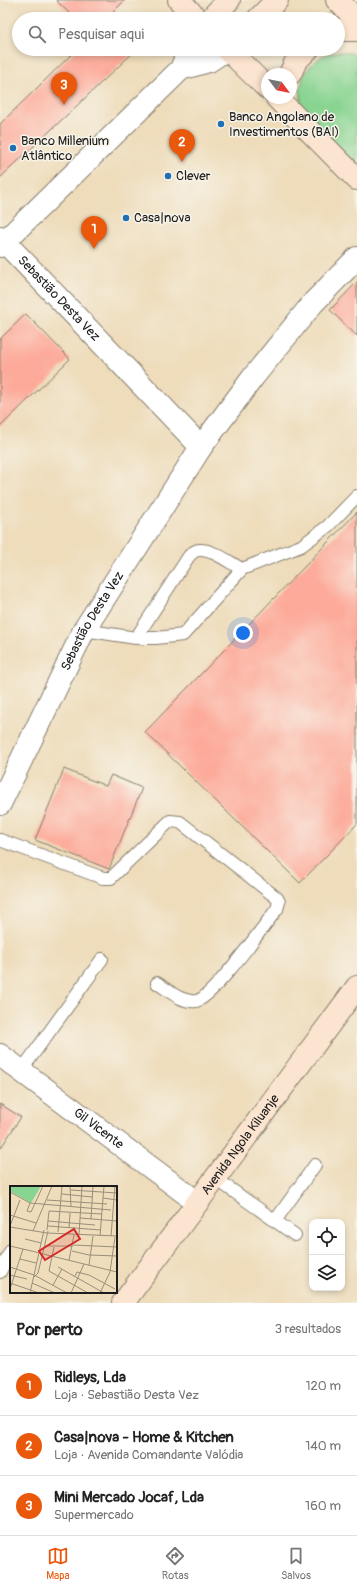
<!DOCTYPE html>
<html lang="pt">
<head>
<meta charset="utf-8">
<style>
	body { margin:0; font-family:Pangolin,sans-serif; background:#f2f2f2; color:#222 }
	.controls { position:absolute; right:12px; bottom:12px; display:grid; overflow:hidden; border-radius:8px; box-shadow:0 2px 6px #0003 }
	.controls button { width:36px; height:36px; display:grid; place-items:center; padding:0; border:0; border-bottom:1px solid #e0e0e0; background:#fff; color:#222; font:20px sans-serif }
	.compass { position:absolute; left:261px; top:68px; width:36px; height:36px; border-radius:50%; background:#fff; box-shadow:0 2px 6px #0003; rotate:122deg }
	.you { position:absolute; left:243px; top:633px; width:14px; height:14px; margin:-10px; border:3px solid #fff; border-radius:50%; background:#1a73e8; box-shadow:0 0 0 6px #1a73e833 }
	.badge { display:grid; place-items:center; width:26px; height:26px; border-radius:50%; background:#ea580c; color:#fff; font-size:13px; font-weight:700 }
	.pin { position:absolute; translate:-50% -33px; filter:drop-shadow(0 1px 2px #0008) }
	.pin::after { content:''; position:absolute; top:21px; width:14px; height:12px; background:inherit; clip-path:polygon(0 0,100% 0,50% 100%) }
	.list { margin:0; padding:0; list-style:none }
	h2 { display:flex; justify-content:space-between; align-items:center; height:52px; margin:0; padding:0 16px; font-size:17px }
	h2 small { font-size:13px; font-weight:400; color:#767676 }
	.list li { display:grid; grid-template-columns:26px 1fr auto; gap:12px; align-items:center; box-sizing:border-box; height:60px; padding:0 16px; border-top:1px solid #e0e0e0 }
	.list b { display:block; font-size:15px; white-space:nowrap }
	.list p { margin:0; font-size:13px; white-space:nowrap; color:#767676 }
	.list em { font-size:13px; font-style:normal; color:#767676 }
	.icon { flex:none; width:22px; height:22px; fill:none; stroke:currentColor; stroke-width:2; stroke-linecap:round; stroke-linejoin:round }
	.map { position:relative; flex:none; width:357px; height:1303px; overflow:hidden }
	.search { position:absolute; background:#fff; box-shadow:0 2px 6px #0003; left:12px; right:12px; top:12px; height:44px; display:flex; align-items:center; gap:10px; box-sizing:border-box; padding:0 14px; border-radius:22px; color:#767676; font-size:15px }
	.sheet { height:232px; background:#fff }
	nav { display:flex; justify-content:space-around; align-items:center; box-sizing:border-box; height:56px; border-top:1px solid #e0e0e0; background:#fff; font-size:11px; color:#767676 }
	nav a { display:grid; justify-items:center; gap:2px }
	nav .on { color:#ea580c }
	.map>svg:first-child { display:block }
	.green { fill:#88d491; stroke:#527856 }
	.building { fill:#fdaa9a }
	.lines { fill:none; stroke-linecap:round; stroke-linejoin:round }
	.service-casing { stroke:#857c6b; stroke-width:14 }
	.minor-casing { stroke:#857c6b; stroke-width:24 }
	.tertiary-casing { stroke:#857c6b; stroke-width:24 }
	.secondary-casing { stroke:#857c6b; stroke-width:24 }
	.service { stroke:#fff; stroke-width:12 }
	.minor { stroke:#fff; stroke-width:22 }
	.tertiary { stroke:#fff; stroke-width:22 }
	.secondary { stroke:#fce5d0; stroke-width:22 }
	.poi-dot { fill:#1f6fb2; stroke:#f7f3e8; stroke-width:1.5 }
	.labels { text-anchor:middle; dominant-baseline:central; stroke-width:3; stroke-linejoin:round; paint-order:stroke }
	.poi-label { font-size:13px; fill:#1c1c1c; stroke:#f7f3e8; text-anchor:start }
	.street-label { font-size:13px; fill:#1c1c1c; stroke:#f7f3e8 }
	.inset-road { fill:none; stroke:#9a8f7b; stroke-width:1 }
	.view { fill:#d62828; fill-opacity:0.15; stroke:#d62828; stroke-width:2 }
	.inset-edge { fill:none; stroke:#1c1c1c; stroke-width:2 }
</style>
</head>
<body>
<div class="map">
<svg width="357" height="1303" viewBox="0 0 357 1303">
	<rect width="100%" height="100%" fill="#f7f3e8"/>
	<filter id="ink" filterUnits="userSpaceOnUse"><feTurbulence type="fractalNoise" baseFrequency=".025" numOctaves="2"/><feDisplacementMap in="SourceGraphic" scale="8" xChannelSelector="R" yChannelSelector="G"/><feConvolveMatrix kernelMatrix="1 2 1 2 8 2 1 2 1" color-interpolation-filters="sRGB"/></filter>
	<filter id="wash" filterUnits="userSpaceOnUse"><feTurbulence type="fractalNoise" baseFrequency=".012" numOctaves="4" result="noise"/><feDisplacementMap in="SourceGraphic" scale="16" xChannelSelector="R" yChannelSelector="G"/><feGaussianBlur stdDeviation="0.9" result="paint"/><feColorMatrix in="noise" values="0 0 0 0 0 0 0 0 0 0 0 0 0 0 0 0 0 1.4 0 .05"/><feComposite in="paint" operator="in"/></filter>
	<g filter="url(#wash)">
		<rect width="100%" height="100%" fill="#eedcba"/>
		<path class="green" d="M337,52l14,1 6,3v110l-50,-50 -6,-13 -1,-14 4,-14 8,-11 12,-9z"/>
		<g id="blocks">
			<path class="building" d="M56,0h69l-12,12 6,7h-44z
				M77,49h60l-137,129v-54z
				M357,282v54l-27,-26z
				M26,314l44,45 -70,68v-88z
				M357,512v312l-57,59 -155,-151z
				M64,769l42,17 5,-11 31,13 -33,81 -74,-29z
				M0,1104l21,13 -21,32z"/>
		</g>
	</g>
	<g filter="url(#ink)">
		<use href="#blocks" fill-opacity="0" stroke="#857c6b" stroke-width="1"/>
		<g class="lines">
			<defs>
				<path id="service" d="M84,630l52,8h20l27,-3 59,-66 59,-23 27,-20 29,-30
					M136,638l53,-82c3,-3 6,-6 10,-6 14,-1 31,13 43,19
					M0,840l103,38h8l59,-57 10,1 97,76 2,4 -2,7c-13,16 -64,89 -81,92 -14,2 -28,-11 -39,-18
					M21,1071l81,-112
					M215,1178l80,57
					M275,1221l40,-56
					M0,1272l11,-22"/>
				<g id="minor">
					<path id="s1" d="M0,237l201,210"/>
					<path id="s2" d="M0,804l84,-174 117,-183 53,-71 59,-73 44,-45"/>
					<path id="s3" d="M0,1055l197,147"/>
				</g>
				<path id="tertiary" d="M181,69l28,-8 18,-12
					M0,246l181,-177 8,-20"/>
				<g id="secondary">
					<path d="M179,0l18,19"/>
					<path d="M337,0l20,20"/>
					<path d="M210,19l19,-19"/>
					<path d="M258,19l19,-19"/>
					<path d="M338,30h19"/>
					<path d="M227,49l40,39"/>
					<path d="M290,74l6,-13 12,-12"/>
					<path d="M277,98l80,81"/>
					<path id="s4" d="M123,1303l234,-316"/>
				</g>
			</defs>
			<use href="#service" class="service-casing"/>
			<use href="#minor" class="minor-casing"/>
			<use href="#tertiary" class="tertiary-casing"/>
			<use href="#secondary" class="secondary-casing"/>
			<use href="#service" class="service"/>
			<use href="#minor" class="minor"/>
			<use href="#tertiary" class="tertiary"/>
			<use href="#secondary" class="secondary"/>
		</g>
	</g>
	<g class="poi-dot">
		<circle cx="221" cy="124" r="4"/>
		<circle cx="13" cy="148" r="4"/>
		<circle cx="168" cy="176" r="4"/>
		<circle cx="126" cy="218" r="4"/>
	</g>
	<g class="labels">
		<g class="poi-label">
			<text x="229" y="117">Banco Angolano de<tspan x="229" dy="15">Investimentos (BAI)</tspan></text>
			<text x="21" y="141">Banco Millenium<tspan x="21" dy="15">Atlântico</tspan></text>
			<text x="176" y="176">Clever</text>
			<text x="134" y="218">Casa|nova</text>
		</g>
		<g class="street-label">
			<text stroke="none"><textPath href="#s1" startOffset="85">Sebastião Desta Vez</textPath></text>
			<text stroke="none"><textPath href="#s2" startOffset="205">Sebastião Desta Vez</textPath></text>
			<text stroke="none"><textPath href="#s3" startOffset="123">Gil Vicente</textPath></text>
			<text stroke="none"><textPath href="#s4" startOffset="197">Avenida Ngola Kiluanje</textPath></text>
		</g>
	</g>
	<g transform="translate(10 1186)">
		<rect width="107" height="107" fill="#eedcba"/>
		<path d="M0,0h31l-10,17 -21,-12z" fill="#88d491"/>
		<path class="inset-road" d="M60,0l1,21M93,0l14,1M61,4l46,3M0,6l20,11 81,7M52,8l30,3M93,12l14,2M37,14l60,4M20,17l-3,8 4,1 12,-26M0,29l26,8M70,32l37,3M81,33l2,-33M38,35l47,4M0,40l10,-26M38,40l53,4M0,41l37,6 70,3M59,42l1,-15M37,44l2,-19 53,3M23,45l19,-45M48,46l4,-46M69,49l3,-49M90,50l4,-50M101,50l4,-50M15,53l16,4M63,59l44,2M0,60l30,7M34,60h29M44,61l-5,24 39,22M62,65l17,4 28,1M33,68l74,18M10,73l16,4M59,74l5,-25M79,79l4,-29M0,81l24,8 33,18M48,81l46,26M0,89l17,4M65,90l2,-4 12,3 26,14M24,91l4,-4 10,-42M0,97l29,10M22,97l23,10M43,99l9,-16M0,103l13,-40M20,107l14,-63M61,107l13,-29M90,107l10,-21 5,-35"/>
		<path class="view" d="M64,43l6,10 -35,21 -6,-9z"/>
		<rect width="107" height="107" class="inset-edge"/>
	</g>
</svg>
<div class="controls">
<button><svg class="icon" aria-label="locate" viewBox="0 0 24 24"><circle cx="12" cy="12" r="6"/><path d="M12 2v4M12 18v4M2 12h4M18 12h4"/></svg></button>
<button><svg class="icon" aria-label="layers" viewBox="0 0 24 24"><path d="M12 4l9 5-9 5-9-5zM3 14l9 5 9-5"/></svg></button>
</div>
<svg class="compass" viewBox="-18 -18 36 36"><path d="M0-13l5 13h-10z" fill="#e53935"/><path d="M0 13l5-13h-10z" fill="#767676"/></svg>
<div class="you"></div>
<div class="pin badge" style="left:94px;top:249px">1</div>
<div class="pin badge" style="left:182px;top:162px">2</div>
<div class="pin badge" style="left:64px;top:105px">3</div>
<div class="search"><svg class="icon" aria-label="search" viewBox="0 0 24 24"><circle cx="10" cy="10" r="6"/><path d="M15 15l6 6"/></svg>Pesquisar aqui</div>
</div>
<section class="sheet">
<h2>Por perto<small>3 resultados</small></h2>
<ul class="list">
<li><span class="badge">1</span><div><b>Ridleys, Lda</b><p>Loja · Sebastião Desta Vez</p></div><em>120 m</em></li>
<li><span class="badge">2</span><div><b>Casa|nova - Home &amp; Kitchen</b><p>Loja · Avenida Comandante Valódia</p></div><em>140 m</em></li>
<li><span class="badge">3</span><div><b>Mini Mercado Jocaf, Lda</b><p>Supermercado</p></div><em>160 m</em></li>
</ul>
</section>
<nav>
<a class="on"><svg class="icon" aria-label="map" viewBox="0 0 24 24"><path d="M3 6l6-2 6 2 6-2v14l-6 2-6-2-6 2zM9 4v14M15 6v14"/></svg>Mapa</a>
<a><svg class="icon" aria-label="directions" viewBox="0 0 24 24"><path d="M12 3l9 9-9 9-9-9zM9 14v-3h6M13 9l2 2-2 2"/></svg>Rotas</a>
<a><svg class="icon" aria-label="saved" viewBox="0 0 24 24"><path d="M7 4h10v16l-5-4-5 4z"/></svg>Salvos</a>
</nav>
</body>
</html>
